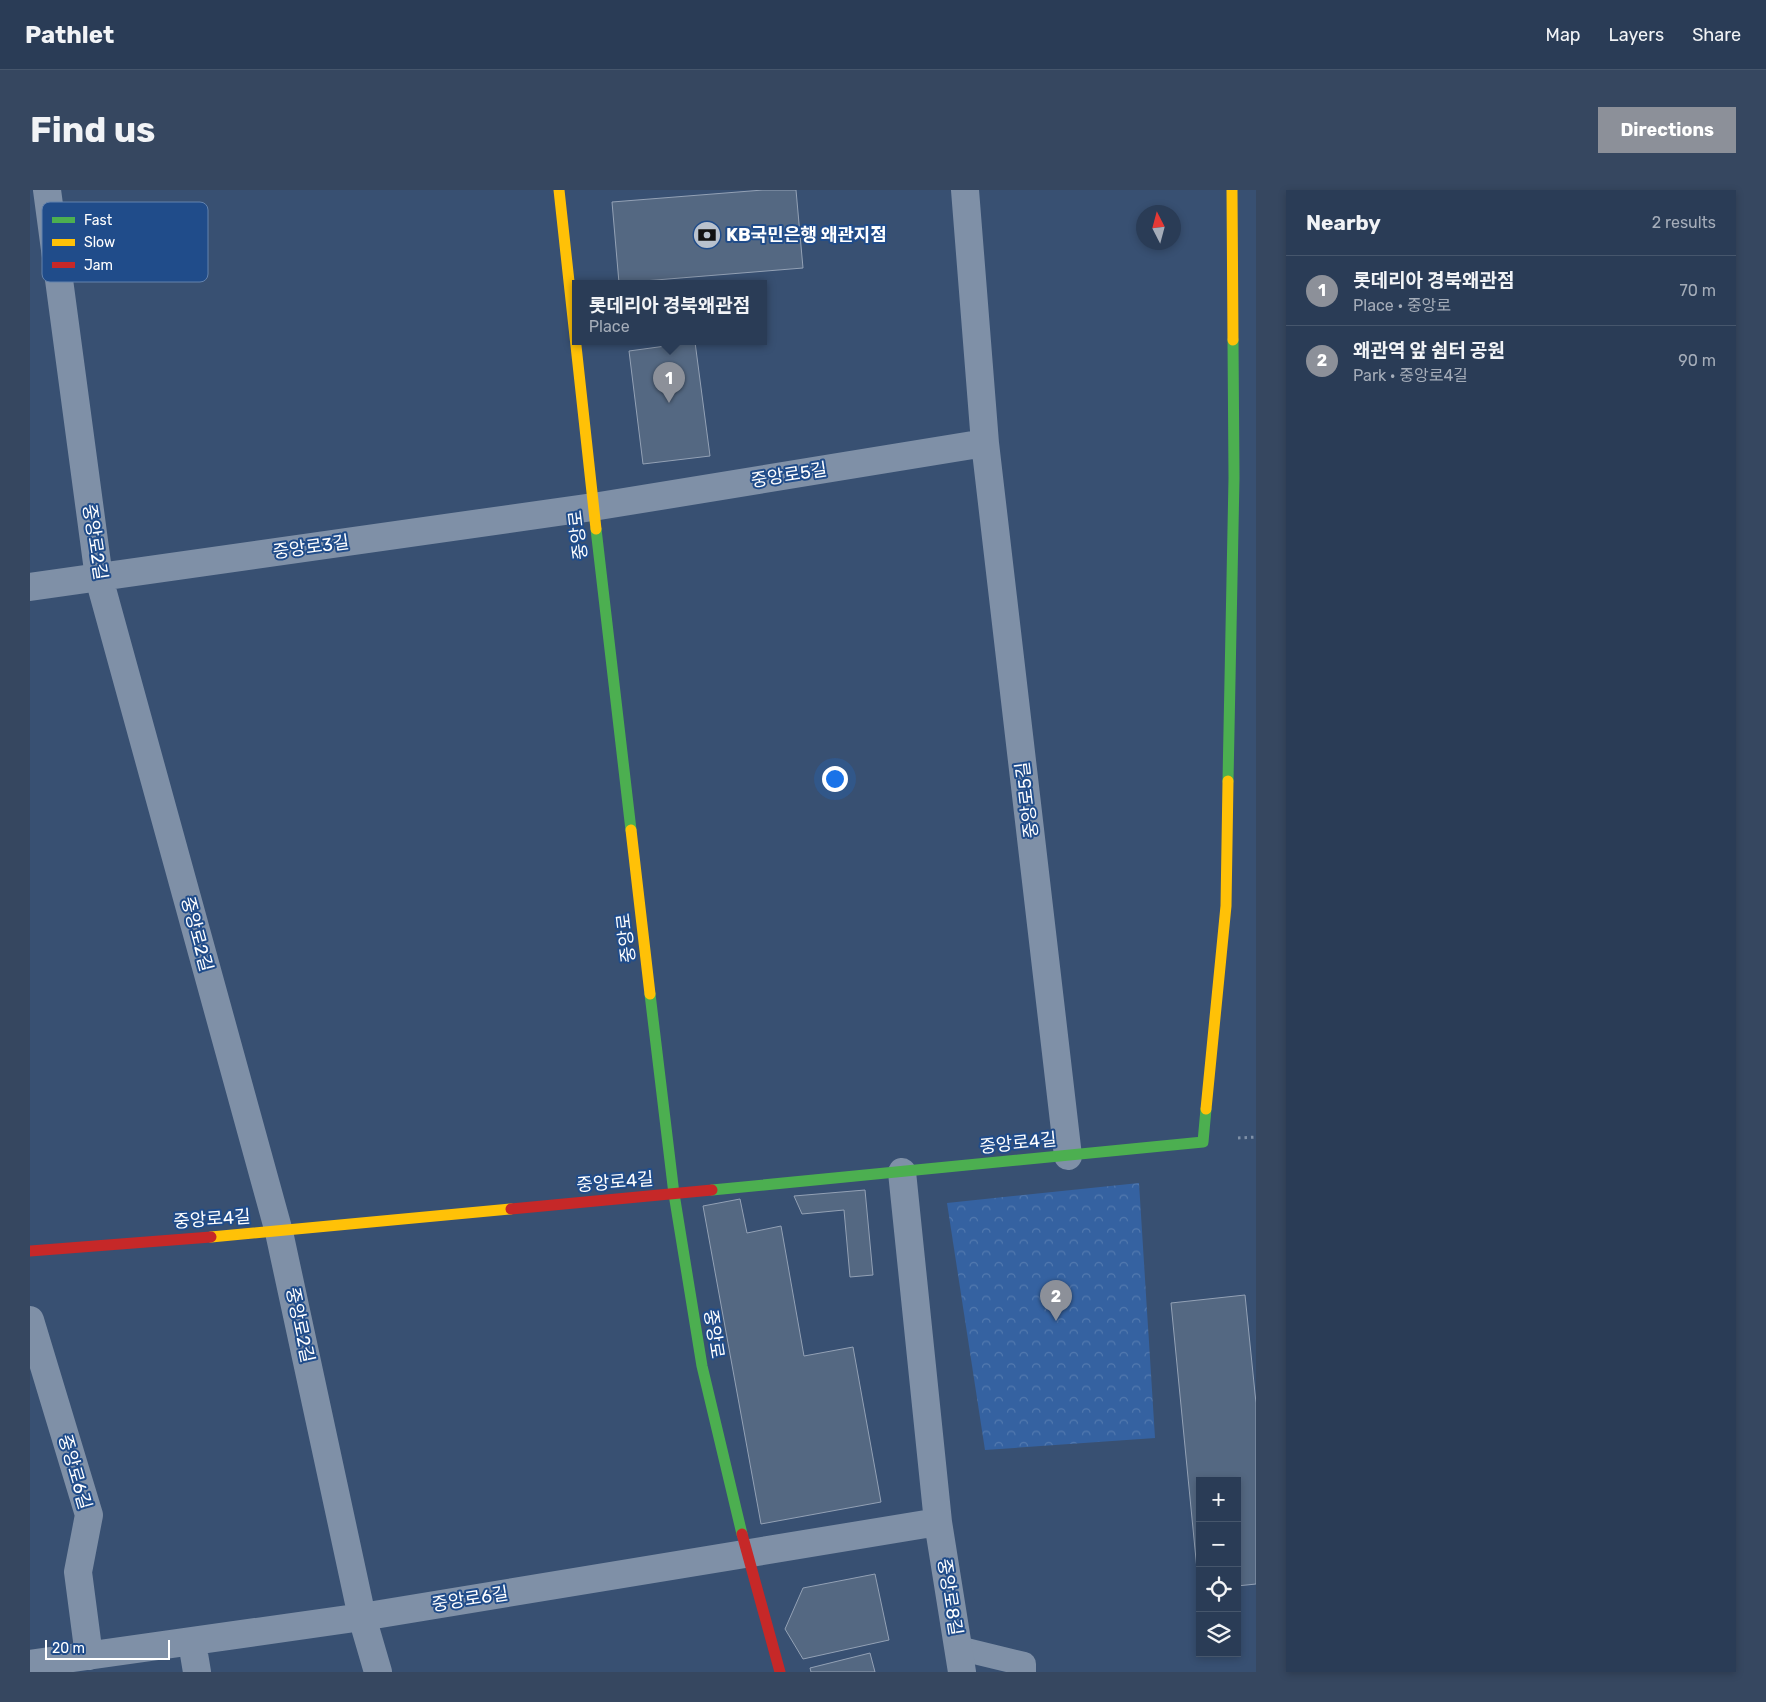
<!DOCTYPE html>
<html lang="en">
<head>
<meta charset="utf-8">
<style>
	body { margin:0; font-family:Rubik,"Noto Sans KR",sans-serif; background:#364760; color:#f1f3f6 }
	.controls { position:absolute; right:15px; bottom:15px; display:grid; overflow:hidden; border-radius:0px; box-shadow:0 2px 8px #0003 }
	.controls button { width:45px; height:45px; display:grid; place-items:center; padding:0; border:0; border-bottom:1px solid #46566c; background:#2a3c56; color:#f1f3f6; font:25px sans-serif }
	.compass { position:absolute; left:1106px; top:15px; width:45px; height:45px; border-radius:50%; background:#2a3c56; box-shadow:0 2px 8px #0003; rotate:354deg }
	.scale { position:absolute; left:15px; bottom:12px; width:125px; box-sizing:border-box; padding-left:5px; border:2px solid #fff; border-top:0; font-size:14px; line-height:18px; white-space:nowrap; color:#fff; -webkit-text-stroke:4px #204c8a; paint-order:stroke }
	.you { position:absolute; left:804px; top:588px; width:18px; height:18px; margin:-12px; border:4px solid #fff; border-radius:50%; background:#1a73e8; box-shadow:0 0 0 8px #1a73e833 }
	.badge { display:grid; place-items:center; width:32px; height:32px; border-radius:50%; background:#8c9099; color:#fff; font-size:16px; font-weight:700 }
	.pin { position:absolute; translate:-50% -41px; filter:drop-shadow(0 1px 2px #0008) }
	.pin::after { content:''; position:absolute; top:26px; width:18px; height:15px; background:inherit; clip-path:polygon(0 0,100% 0,50% 100%) }
	.popup { position:absolute; left:542px; top:90px; width:195px; height:65px; box-sizing:border-box; display:grid; place-content:center; border-radius:0px; background:#2a3c56; filter:drop-shadow(0 1px 4px #0005); font-size:16px; white-space:nowrap; color:#a5adb9 }
	.popup b { font-size:19px; color:#f1f3f6 }
	.popup::after { content:''; position:absolute; left:50%; top:100%; margin-left:-10px; border:10px solid transparent; border-top-color:#2a3c56 }
	.list { margin:0; padding:0; list-style:none }
	h2 { display:flex; justify-content:space-between; align-items:center; height:65px; margin:0; padding:0 20px; font-size:21px }
	h2 small { font-size:16px; font-weight:400; color:#a5adb9 }
	.list li { display:grid; grid-template-columns:32px 1fr auto; gap:15px; align-items:center; box-sizing:border-box; height:70px; padding:0 20px; border-top:1px solid #46566c }
	.list b { display:block; font-size:19px; white-space:nowrap }
	.list p { margin:0; font-size:16px; white-space:nowrap; color:#a5adb9 }
	.list em { font-size:16px; font-style:normal; color:#a5adb9 }
	.icon { flex:none; width:28px; height:28px; fill:none; stroke:currentColor; stroke-width:2; stroke-linecap:round; stroke-linejoin:round }
	.map { position:relative; flex:none; width:1226px; height:1482px; overflow:hidden; border-radius:0px }
	header { display:flex; align-items:center; gap:30px; box-sizing:border-box; height:70px; padding:0 25px; background:#2a3c56; border-bottom:1px solid #46566c }
	header strong { font-size:24px }
	nav { display:flex; gap:28px; margin-inline-start:auto; font-size:18px }
	.intro { display:flex; align-items:center; justify-content:space-between; box-sizing:border-box; height:120px; padding:0 30px }
	h1 { margin:0; font-size:35px }
	.button { padding:12px 22px; border-radius:0px; background:#8c9099; color:#fff; font-size:18px; font-weight:700 }
	main { display:flex; gap:30px; padding:0 30px }
	aside { flex:1; background:#2a3c56; border-radius:0px; box-shadow:0 2px 8px #0003 }
	.map>svg:first-child { display:block }
	.park { fill:url(#park-crowns) }
	.building { fill:#546882; stroke:#93a1b5 }
	.lines { fill:none; stroke-linecap:round; stroke-linejoin:round }
	.path { stroke:#7f90a7; stroke-width:3; stroke-dasharray:2.5 4; stroke-linecap:butt }
	.lane { stroke:#7f90a7; stroke-width:24 }
	.street { stroke:#7f90a7; stroke-width:28 }
	.fast { stroke:#4caf50; stroke-width:11 }
	.slow { stroke:#ffc107; stroke-width:11 }
	.jam { stroke:#c62828; stroke-width:11 }
	.labels { text-anchor:middle; dominant-baseline:central; stroke-width:4; stroke-linejoin:round; paint-order:stroke }
	.poi-label { font-size:18px; font-weight:bold; fill:#fff; stroke:#204c8a; text-anchor:start }
	.street-label { font-size:18px; fill:#fff; stroke:#204c8a }
	.key { fill:#204c8a; stroke:#6382ad; stroke-width:1 }
	.key-label { font-size:14px; fill:#fff }
</style>
</head>
<body>
<header>
<strong>Pathlet</strong>
<nav><a>Map</a><a>Layers</a><a>Share</a></nav>
</header>
<div class="intro"><h1>Find us</h1><a class="button">Directions</a></div>
<main>
<div class="map">
<svg width="1226" height="1482" viewBox="0 0 1226 1482">
	<defs>
		<pattern id="park-crowns" width="20" height="18" patternUnits="userSpaceOnUse" patternTransform="scale(1.25)"><rect width="20" height="18" fill="#3562a1"/><path d="M2 6a3 3 0 1 1 6 0M12 15a3 3 0 1 1 6 0" fill="none" stroke="#537aaf"/></pattern>
	</defs>
	<rect width="100%" height="100%" fill="#385072"/>
	<path class="park" d="M1109,993l16,255 -170,12 -38,-247z"/>
	<path class="building" d="M733,0h33l7,78 -184,15 -7,-81z
		M665,152l15,114 -67,8 -14,-113z
		M835,1000l8,85 -23,2 -6,-67 -42,4 -8,-18z
		M710,1009l7,34 34,-7 23,130 49,-9 28,155 -120,22 -58,-318z
		M1215,1105l11,108v181l-19,2v-105h-37l-1,109 -28,-287z
		M845,1384l14,66 -86,19 -18,-30 18,-41z
		M840,1463l5,19h-64l-1,-4z"/>
	<g class="lines">
		<path class="path" d="M1208,948l18,-1"/>
		<path class="lane" d="M928,1458l66,16v8"/>
		<path class="street" d="M17,0l52,388 180,654 83,385 16,55
			M935,0l20,253 83,713
			M0,397l563,-80 392,-64
			M0,1130l59,195 -11,57 11,84
			M908,1332l24,150
			M162,1452l5,30
			M0,1474l332,-47 576,-95 -36,-350"/>
		<path class="fast" d="M566,339l35,301
			M1198,591l6,-303 -1,-138
			M620,804l24,200 28,172 40,168
			M682,1000l491,-48 3,-33"/>
		<path class="slow" d="M529,0l37,339
			M1202,0l1,150
			M601,640l19,164
			M1176,919l20,-203 2,-125
			M181,1047l300,-28"/>
		<path class="jam" d="M481,1019l201,-19
			M0,1061l181,-14
			M712,1344l38,138"/>
	</g>
	<defs>
		<symbol id="bank-disc" viewBox="-11 -11 22 22"><circle r="9.5" fill="#b9c2ce" stroke="#204c8a"/><path d="M-6-4H6V4H-6ZM0-2.3a2.3 2.3 0 1 0 0 4.6a2.3 2.3 0 1 0 0-4.6Z" fill="#111"/></symbol>
	</defs>
	<g fill-rule="evenodd">
		<use href="#bank-disc" x="661" y="29" width="32" height="32"/>
	</g>
	<g class="labels">
		<g class="poi-label">
			<text x="696" y="45">KB국민은행 왜관지점</text>
		</g>
		<g class="street-label">
			<text transform="translate(759 285) rotate(-9)">중앙로5길</text>
			<text transform="translate(548 345) rotate(-97)">중앙로</text>
			<text transform="translate(65 352) rotate(81)">중앙로2길</text>
			<text transform="translate(281 357) rotate(-8)">중앙로3길</text>
			<text transform="translate(997 610) rotate(-97)">중앙로5길</text>
			<text transform="translate(167 744) rotate(75)">중앙로2길</text>
			<text transform="translate(596 748) rotate(-97)">중앙로</text>
			<text transform="translate(988 953) rotate(-6)">중앙로4길</text>
			<text transform="translate(585 992) rotate(-5)">중앙로4길</text>
			<text transform="translate(182 1029) rotate(-4)">중앙로4길</text>
			<text transform="translate(270 1135) rotate(78)">중앙로2길</text>
			<text transform="translate(684 1144) rotate(81)">중앙로</text>
			<text transform="translate(45 1282) rotate(74)">중앙로6길</text>
			<text transform="translate(920 1407) rotate(81)">중앙로8길</text>
			<text transform="translate(440 1409) rotate(-9)">중앙로6길</text>
		</g>
	</g>
	<rect x="12" y="12" width="166" height="80" rx="8" class="key"/>
	<rect x="22" y="27" width="23" height="6" fill="#4caf50"/>
	<rect x="22" y="49" width="23" height="7" fill="#ffc107"/>
	<rect x="22" y="72" width="23" height="6" fill="#c62828"/>
	<g class="key-label">
		<text x="54" y="35">Fast</text>
		<text x="54" y="57">Slow</text>
		<text x="54" y="80">Jam</text>
	</g>
</svg>
<div class="controls">
<button>+</button>
<button>−</button>
<button><svg class="icon" aria-label="locate" viewBox="0 0 24 24"><circle cx="12" cy="12" r="6"/><path d="M12 2v4M12 18v4M2 12h4M18 12h4"/></svg></button>
<button><svg class="icon" aria-label="layers" viewBox="0 0 24 24"><path d="M12 4l9 5-9 5-9-5zM3 14l9 5 9-5"/></svg></button>
</div>
<svg class="compass" viewBox="-18 -18 36 36"><path d="M0-13l5 13h-10z" fill="#e53935"/><path d="M0 13l5-13h-10z" fill="#a5adb9"/></svg>
<div class="scale">20 m</div>
<div class="you"></div>
<div class="pin badge" style="left:639px;top:213px">1</div>
<div class="popup"><b>롯데리아 경북왜관점</b>Place</div>
<div class="pin badge" style="left:1026px;top:1131px">2</div>
</div>
<aside>
<h2>Nearby<small>2 results</small></h2>
<ul class="list">
<li><span class="badge">1</span><div><b>롯데리아 경북왜관점</b><p>Place · 중앙로</p></div><em>70 m</em></li>
<li><span class="badge">2</span><div><b>왜관역 앞 쉼터 공원</b><p>Park · 중앙로4길</p></div><em>90 m</em></li>
</ul>
</aside>
</main>
</body>
</html>
